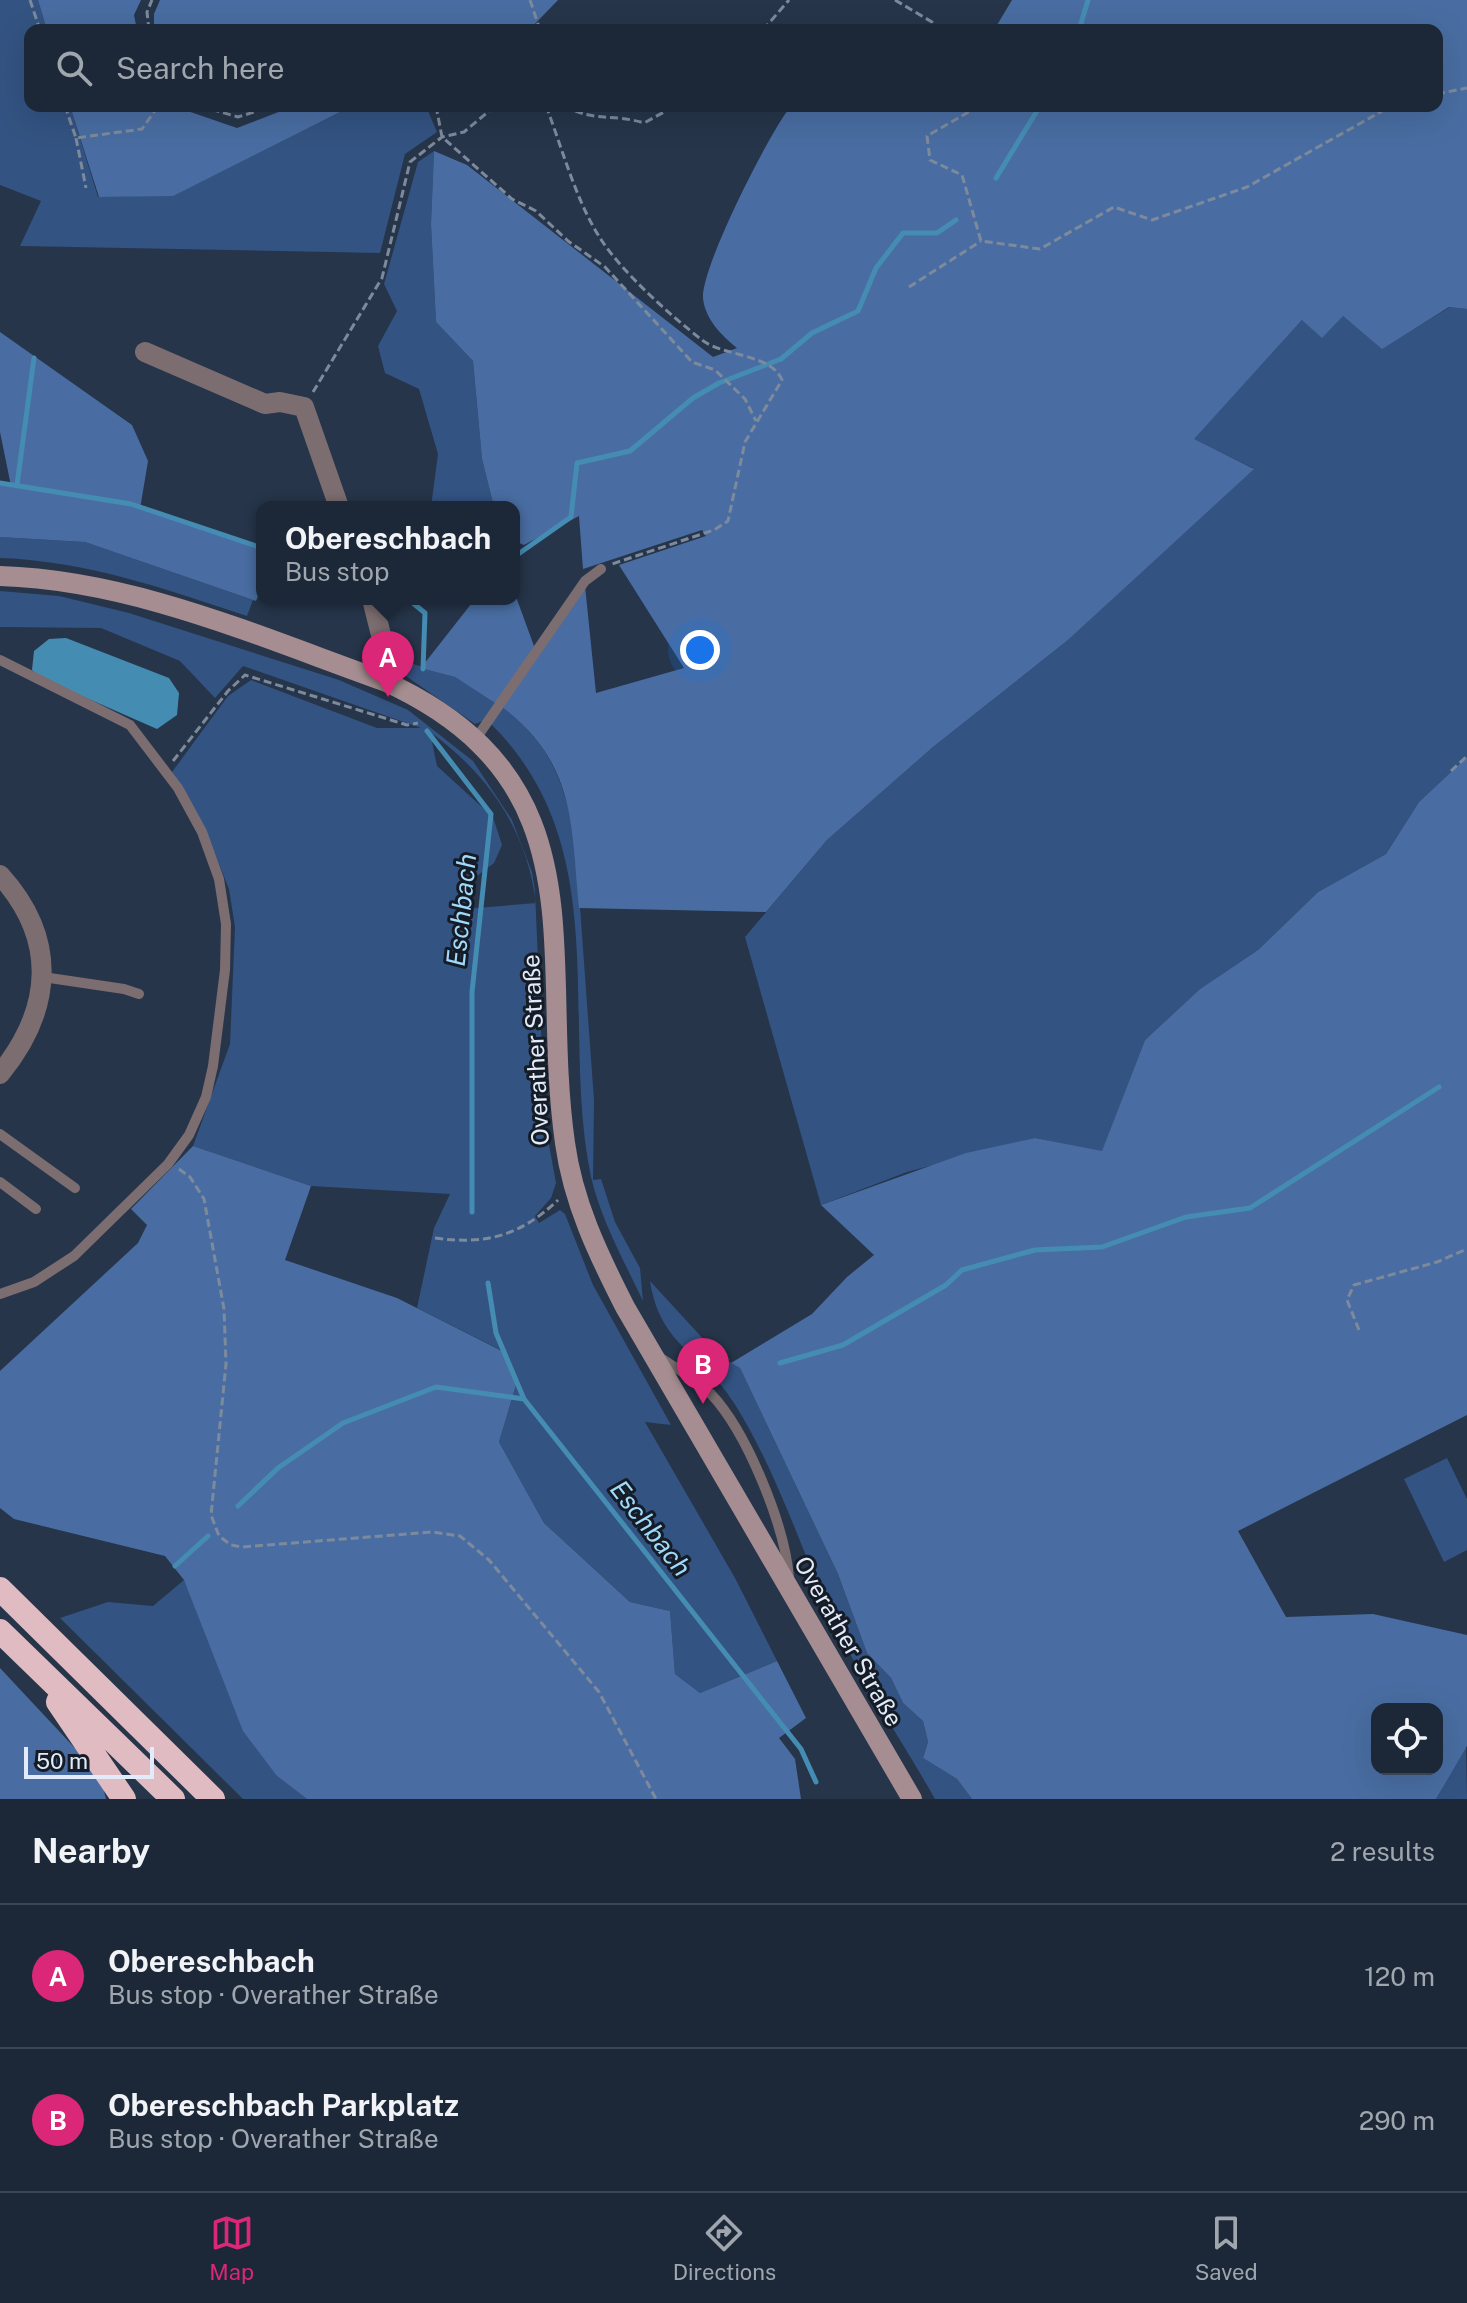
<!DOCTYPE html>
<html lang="en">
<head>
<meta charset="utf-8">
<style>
	body { margin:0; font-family:"Public Sans",sans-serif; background:#293443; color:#f1f3f6 }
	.controls { position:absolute; right:24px; bottom:24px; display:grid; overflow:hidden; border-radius:16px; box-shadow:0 8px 32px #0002 }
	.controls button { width:72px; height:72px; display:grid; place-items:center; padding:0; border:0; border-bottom:2px solid #3a4453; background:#1c2838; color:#f1f3f6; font:40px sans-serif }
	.scale { position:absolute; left:24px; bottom:20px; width:130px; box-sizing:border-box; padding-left:8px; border:4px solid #e1ebf9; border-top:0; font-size:22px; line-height:28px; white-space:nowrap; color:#e1ebf9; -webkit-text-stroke:6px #151c26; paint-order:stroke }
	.you { position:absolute; left:700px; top:650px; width:28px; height:28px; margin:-20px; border:6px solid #fff; border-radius:50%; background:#1a73e8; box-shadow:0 0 0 12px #1a73e833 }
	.badge { display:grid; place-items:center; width:52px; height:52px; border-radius:50%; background:#db2777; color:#fff; font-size:26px; font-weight:700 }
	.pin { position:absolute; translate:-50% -66px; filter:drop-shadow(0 2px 4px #0008) }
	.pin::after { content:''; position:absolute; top:42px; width:28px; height:24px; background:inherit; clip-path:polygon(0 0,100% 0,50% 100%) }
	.popup { position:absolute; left:256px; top:501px; width:264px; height:104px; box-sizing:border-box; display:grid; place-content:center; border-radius:16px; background:#1c2838; filter:drop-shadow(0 2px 6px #0005); font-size:26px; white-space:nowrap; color:#a0a6ae }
	.popup b { font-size:30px; color:#f1f3f6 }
	.popup::after { content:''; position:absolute; left:50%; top:100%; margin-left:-16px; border:16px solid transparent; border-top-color:#1c2838 }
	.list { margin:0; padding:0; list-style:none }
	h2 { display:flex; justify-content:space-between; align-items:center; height:104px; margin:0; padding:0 32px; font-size:34px }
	h2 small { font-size:26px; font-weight:400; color:#a0a6ae }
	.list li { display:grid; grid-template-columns:52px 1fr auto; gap:24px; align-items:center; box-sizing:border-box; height:144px; padding:0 32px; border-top:2px solid #3a4453 }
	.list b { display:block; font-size:30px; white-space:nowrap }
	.list p { margin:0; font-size:26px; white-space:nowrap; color:#a0a6ae }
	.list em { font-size:26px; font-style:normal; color:#a0a6ae }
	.icon { flex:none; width:44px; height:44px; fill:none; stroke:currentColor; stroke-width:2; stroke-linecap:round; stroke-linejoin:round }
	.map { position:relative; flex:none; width:1467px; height:1799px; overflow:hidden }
	.search { position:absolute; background:#1c2838; box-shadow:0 8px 32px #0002; left:24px; right:24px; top:24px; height:88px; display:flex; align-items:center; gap:20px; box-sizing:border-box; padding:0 28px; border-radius:16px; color:#a0a6ae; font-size:30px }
	.sheet { height:392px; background:#1c2838 }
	nav { display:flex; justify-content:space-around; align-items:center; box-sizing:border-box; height:112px; border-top:2px solid #3a4453; background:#1c2838; font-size:22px; color:#a0a6ae }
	nav a { display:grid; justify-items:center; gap:4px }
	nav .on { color:#db2777 }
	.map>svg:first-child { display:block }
	.green { fill:#335382; fill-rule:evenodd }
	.forest { fill:#496da2; fill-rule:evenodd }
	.water { fill:#458cb3 }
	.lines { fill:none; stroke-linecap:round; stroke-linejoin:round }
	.stream { stroke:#458cb3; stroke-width:5 }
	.path { stroke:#7d8a9c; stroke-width:3; stroke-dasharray:8 4; stroke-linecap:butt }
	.service { stroke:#7c6d70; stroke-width:10 }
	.minor { stroke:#7c6d70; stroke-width:20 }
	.secondary { stroke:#a58d91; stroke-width:20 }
	.motorway { stroke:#e0bbc1; stroke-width:24 }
	.labels { text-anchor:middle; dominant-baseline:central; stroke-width:6; stroke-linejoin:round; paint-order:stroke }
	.street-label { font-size:24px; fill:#e1ebf9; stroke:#151c26 }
	.water-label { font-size:26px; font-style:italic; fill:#a1d9fb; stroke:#151c26 }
</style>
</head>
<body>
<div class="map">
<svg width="1467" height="1799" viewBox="0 0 1467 1799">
	<rect width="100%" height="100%" fill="#26354a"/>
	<path class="green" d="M0,0h38l9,30h-17v76h40l28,91 75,-2 179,-89h74l11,26 -32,22 -25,99 -360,-7 21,-45 -41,-16z
		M434,151l-3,73 5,98 37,39 9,98 12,48h-63l7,-53 -19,-65 -34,-16 -7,-27 19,-35 -13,-27 34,-122z
		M1450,307l17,2v448l-48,45 -33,52 -68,38 -60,58 -58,39 -55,51 -43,112 -67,-14 -128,34 -86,33 -76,-268 82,-97 106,-93 135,-107 185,-172 -60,-29 110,-120 40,-3 39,32z
		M0,537l85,5 168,58 -6,16c-81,-27 -161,-55 -247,-58z
		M0,591l59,5 70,17 210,67 69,30 65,51 39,59 20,52 3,19 10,232 11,60 -5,15 -16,18 4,7 21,-13 5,4 28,71 78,140 -26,-3 90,156 42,83 -77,32 -25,-19 -5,-63 -40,-9 -86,-79 -45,-81 19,-64 -13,-26 -88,-44 17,-80 16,-34 -139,-8 -118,-40 37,-102 5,-117 -6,-38 -25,-63 -32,-54 56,-76 23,-16 126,48h44l-178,-62 -28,32 -35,-37 -79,-33 -101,-1zM430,732c58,42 97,98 106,171l-71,6v-24l29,-22 8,-18 -9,-28 -56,-51z
		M394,658l61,19 41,25 -13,19 -8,3 -72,-50z
		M502,707c49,37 61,73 73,131l19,262 -1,80 8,-1 14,43 25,46 3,33c-19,-40 -42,-81 -52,-124 -32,-155 26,-328 -100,-453z
		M650,1281l68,74 22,13 98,206 29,79 24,25 12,25 20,18 5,21 -5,16 34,21 15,20h-37c-34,-60 -77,-123 -105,-186 -31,-70 -55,-145 -96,-210 -31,-50 -74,-56 -84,-122z
		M1447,1458l20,41v51l-23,12 -40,-83z
		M184,1580l93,196 30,23h-64l-183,-181 48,-16 45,4z
		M1466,1745l1,54h-31z"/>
	<path class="forest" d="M38,0h103l-7,15 3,15h-90z
		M160,0h398l-29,30h-375v-16z
		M1012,0h455v309l-18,-2 -67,42 -39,-33 -21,22 -20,-18 -108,119 60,30 -186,171 -135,107 -106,93 -61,72 -187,-4c-8,-84 -3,-145 -77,-201l83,-121 11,107 88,-25 -65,-103 87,-29 -4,-6 -119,39 -4,-53 -55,29 -10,-4v-34h-20l-12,-48 -9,-98 -37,-39 -5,-98 3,-73 33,14 246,192 24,-9c-16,-13 -32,-29 -34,-50 -2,-31 66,-165 88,-192h646v-76h-443z
		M70,106h103l64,22 57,-22h58l-179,90 -74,1z
		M0,332l132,93 16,36 -8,48 122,40v38l-6,14 -171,-59 -85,-5v-53l11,2 -11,-54z
		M514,557l1,37 19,52 -34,60 -45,-29 -30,-8 -1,-5 51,-65h39z
		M1467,757v658l-229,116 48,86 87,-3 94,21v111l-31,53h-464l-15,-20 -34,-21 5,-16 -5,-21 -20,-18 -12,-25 -24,-25 -29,-79 -98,-206 -9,-5 81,-49 35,-37 27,-22 -53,-50 145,-52 69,-15 67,13 43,-111 55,-51 58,-39 60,-58 68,-38 33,-52zM1437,1709v60h-60v-60z
		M193,1146l118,40 -26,74 112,38 107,54 14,26 -19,64 45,81 86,79 40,9 5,63 25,19 77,-32 29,57 -27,20 16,21 6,40h-494l-30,-23 -34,-45 -59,-151 -19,-24 -151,-37 -14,-11v-137l138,-128 9,-18 -16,-16z
		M0,1668l100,107 6,24h-106z"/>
	<path class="water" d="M66,638l103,40 10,15 -2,22 -20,14 -116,-51 -9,-8 2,-19 15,-12z"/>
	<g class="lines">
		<path class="stream" d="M1079,30l9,-30
			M996,178l44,-72
			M0,483l131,21 131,44
			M17,485l17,-127
			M514,557l57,-40 6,-54 53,-12 63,-53 26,-15 62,-24 31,-26 46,-22 18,-43 27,-35h34l19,-13
			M408,599l17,14 -2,56
			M427,731l64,83 -19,178v220
			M488,1283l8,50 28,66 277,350 15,33
			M780,1363l63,-18 103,-60 16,-15 73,-20 67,-3 84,-30 64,-9 189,-121
			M238,1506l40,-38 65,-45 93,-36 88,12
			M175,1566l33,-30"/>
		<path class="path" d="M30,0l10,30
			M530,0l10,30
			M895,0l37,22 3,8
			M149,30l-2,-18 5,-12
			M763,30l26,-30
			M1437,94l30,-6
			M65,106l11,32 66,-9 16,-23
			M200,106l38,11 35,-11
			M436,106l6,31 70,62 24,12 32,30 37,26 87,95 23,8 30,29 11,22
			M546,106c17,44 30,96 56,135 23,34 68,74 100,99 20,16 70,14 80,40l-37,62 -17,79 -14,9 -102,34
			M564,106c34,17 47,7 80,17l31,-17
			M979,106l-52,30 3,24 32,15 19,66 59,8 74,-42 38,13 95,-33 144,-81
			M76,138l10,50
			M909,287l72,-46
			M313,392l69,-114 28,-116 32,-25 22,-5 31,-26
			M173,761l55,-70 17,-16 162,50 11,-2
			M1451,771l16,-15
			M179,1169l11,8 14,22 20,110 2,55 -15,151 8,21 12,9 11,2 190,-15 28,4 29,24 110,132 57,107
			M435,1238c51,7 85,-2 123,-38
			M1359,1330l-12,-30 7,-15 83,-23 30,-13"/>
		<path class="service" d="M0,660l130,65 48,63 24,44 17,47 7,45 -1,46 -12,96 -7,31 -17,38 -21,29 -94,92 -40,26 -34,12
			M475,740l110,-159 16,-12
			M43,977l81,12 15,5
			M0,1134l75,54
			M0,1182l36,27
			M661,1358c16,11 36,22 50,36 36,38 74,132 78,184"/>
		<path class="minor" d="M145,352l120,52 15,-2 24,5 35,100
			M372,599l13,52 -1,30
			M0,875c58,64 53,134 0,199"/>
		<path class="secondary" d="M0,576c133,4 260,61 384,105 221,101 154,271 181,462 8,59 33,111 60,164l287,492"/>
		<path class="motorway" d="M0,1589l213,210
			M0,1631l173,168
			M58,1702l66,97"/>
	</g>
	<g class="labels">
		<g class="street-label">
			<text transform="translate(535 1050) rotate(-93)">Overather Straße</text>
			<text transform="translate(849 1641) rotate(60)">Overather Straße</text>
		</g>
		<g class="water-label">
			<text transform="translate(461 910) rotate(-84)">Eschbach</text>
			<text transform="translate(651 1528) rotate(52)">Eschbach</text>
		</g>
	</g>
</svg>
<div class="controls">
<button><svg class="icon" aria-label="locate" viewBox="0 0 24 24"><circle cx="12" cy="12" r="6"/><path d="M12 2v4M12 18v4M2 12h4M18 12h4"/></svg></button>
</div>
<div class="scale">50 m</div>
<div class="you"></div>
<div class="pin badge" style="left:388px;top:697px">A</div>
<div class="popup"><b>Obereschbach</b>Bus stop</div>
<div class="pin badge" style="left:703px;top:1404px">B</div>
<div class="search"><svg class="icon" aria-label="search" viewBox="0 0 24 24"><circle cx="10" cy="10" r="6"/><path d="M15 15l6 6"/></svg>Search here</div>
</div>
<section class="sheet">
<h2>Nearby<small>2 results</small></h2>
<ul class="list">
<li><span class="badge">A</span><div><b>Obereschbach</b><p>Bus stop · Overather Straße</p></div><em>120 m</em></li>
<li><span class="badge">B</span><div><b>Obereschbach Parkplatz</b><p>Bus stop · Overather Straße</p></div><em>290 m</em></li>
</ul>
</section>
<nav>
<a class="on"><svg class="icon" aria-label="map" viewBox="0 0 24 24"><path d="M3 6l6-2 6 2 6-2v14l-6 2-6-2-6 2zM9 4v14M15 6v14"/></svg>Map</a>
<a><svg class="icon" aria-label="directions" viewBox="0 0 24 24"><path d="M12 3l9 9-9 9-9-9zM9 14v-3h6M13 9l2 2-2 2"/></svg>Directions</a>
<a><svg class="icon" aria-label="saved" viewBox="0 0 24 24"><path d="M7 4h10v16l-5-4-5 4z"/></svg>Saved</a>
</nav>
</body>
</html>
